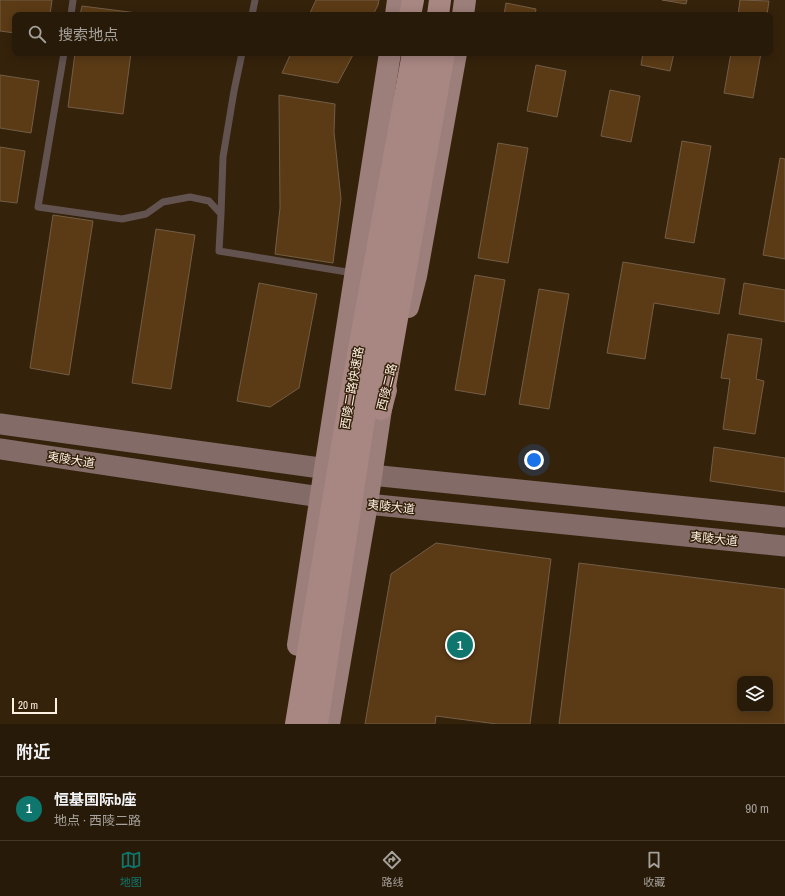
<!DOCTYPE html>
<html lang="zh">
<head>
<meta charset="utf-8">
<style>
	body { margin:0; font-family:"Archivo Narrow","Noto Sans SC",sans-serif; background:#302312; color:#f1f3f6 }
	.controls { position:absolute; right:12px; bottom:12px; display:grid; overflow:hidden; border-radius:8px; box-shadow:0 2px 10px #0003 }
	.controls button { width:36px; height:36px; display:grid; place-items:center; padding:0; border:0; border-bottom:1px solid #443829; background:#281a08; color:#f1f3f6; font:20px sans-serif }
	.scale { position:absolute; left:12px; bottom:10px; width:45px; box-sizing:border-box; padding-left:4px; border:2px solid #fef0e3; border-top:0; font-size:11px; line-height:14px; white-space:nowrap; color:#fef0e3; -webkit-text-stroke:3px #35220b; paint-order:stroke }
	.you { position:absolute; left:534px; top:460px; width:14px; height:14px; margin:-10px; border:3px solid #fff; border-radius:50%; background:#1a73e8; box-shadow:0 0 0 6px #1a73e833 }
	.badge { display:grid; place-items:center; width:26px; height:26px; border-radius:50%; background:#0f766e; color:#fff; font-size:13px; font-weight:700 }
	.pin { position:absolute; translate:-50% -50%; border:2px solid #fff; box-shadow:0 1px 4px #0006 }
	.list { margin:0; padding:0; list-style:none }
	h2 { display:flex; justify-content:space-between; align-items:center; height:52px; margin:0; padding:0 16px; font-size:17px }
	h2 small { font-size:13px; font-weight:400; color:#a5a19c }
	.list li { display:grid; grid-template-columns:26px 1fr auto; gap:12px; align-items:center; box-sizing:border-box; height:64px; padding:0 16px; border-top:1px solid #443829 }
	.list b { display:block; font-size:15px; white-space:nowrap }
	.list p { margin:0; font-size:13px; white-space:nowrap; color:#a5a19c }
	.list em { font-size:13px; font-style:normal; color:#a5a19c }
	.icon { flex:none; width:22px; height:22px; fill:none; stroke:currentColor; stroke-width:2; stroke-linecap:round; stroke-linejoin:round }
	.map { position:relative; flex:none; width:785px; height:724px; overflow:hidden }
	.search { position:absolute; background:#281a08; box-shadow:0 2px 10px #0003; left:12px; right:12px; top:12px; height:44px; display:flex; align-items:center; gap:10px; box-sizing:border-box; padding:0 14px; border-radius:8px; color:#a5a19c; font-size:15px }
	.sheet { height:116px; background:#281a08 }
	nav { display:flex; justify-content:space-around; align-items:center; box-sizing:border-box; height:56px; border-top:1px solid #443829; background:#281a08; font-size:11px; color:#a5a19c }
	nav a { display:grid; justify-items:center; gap:2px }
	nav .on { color:#0f766e }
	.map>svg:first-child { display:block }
	.building { fill:#5b3b16; stroke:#735d46; fill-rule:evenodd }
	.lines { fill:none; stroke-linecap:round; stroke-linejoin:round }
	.service { stroke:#625351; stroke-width:7 }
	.secondary { stroke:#836b68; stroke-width:21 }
	.primary { stroke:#9c7e7a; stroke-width:22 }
	.trunk { stroke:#a88682; stroke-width:22 }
	.trunk-bridge { stroke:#a88682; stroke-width:22 }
	.labels { text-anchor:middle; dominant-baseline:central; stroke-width:3; stroke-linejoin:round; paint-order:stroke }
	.street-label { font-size:12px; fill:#fef0e3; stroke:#35220b }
</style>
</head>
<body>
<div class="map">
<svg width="785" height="724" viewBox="0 0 785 724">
	<rect width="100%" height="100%" fill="#35220b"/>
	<path class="building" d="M0,0h52l-2,15h-35v18l-15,-2z
		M316,0h63l-1,5 -5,10h-64z
		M662,0h25l-1,4z
		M740,0l29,1 -2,14h-29z
		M506,3l30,6 -1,6h-31z
		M82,6l55,7 -1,2h-56z
		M75,53h56l-8,61 -55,-7z
		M291,53h63l-16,30 -56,-10z
		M643,53h31l-4,18 -29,-6z
		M731,53h30l-8,45 -29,-5z
		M536,65l30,6 -9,46 -30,-6z
		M0,75l39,6 -8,52 -31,-5z
		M610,90l30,6 -9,46 -30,-6z
		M279,95l56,9 -1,28 7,67 -8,64 -58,-9 5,-46z
		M682,141l29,5 -17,97 -29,-5z
		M498,143l30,5 -20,115 -30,-5z
		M0,147l25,4 -8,52 -17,-2z
		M780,158l5,1v100l-22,-4z
		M53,215l40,6 -24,154 -39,-7z
		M156,229l39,6 -24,154 -39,-6z
		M623,262l102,17 -6,35 -65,-11 -9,56 -38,-6z
		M475,275l30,5 -20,115 -30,-5z
		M259,283l58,11 -18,94 -29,19 -33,-6z
		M744,283l41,7v32l-46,-8z
		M539,289l30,5 -20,115 -30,-5z
		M728,334l34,5 -6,40 8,2 -9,53 -32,-5 7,-50 -9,-1z
		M714,447l71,11v34l-75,-11z
		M436,543l115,16 -21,165h-33l-61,-8 -1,8h-70l26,-150z
		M579,563l206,26v135h-226zM740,679h30v30h-30z"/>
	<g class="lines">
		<path class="service" d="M71,15l2,-15
			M252,15l3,-15
			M64,53l-26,154 84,12 24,-5 17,-12 27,-5 19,4 12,13 -2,37 134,22
			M221,214l2,-57 11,-66 8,-38"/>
		<path class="secondary" d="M0,424l371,51 414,42
			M0,449l367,55 418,42"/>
		<path class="primary" d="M396,15l2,-15
			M463,15l2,-15
			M408,307l8,-31 40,-223
			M298,645l27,-176 65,-416
			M329,724l38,-220 14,-95 5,-19"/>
		<path class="trunk" d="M410,15l3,-15
			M438,15l2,-15
			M381,409l63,-356"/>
		<path class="trunk-bridge" d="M296,724l53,-320 64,-351
			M317,724l49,-318 65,-353"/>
	</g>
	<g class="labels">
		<g class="street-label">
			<text transform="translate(387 387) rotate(-76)">西陵二路</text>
			<text transform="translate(352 388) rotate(-80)">西陵二路快速路</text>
			<text transform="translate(71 460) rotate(9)">夷陵大道</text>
			<text transform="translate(391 507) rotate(6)">夷陵大道</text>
			<text transform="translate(714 539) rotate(6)">夷陵大道</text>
		</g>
	</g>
</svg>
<div class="controls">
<button><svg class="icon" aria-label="layers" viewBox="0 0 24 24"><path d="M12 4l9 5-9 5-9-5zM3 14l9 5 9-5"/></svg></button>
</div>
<div class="scale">20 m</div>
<div class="you"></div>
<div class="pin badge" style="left:460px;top:645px">1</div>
<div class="search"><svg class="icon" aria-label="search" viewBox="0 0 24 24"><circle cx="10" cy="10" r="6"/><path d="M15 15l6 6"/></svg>搜索地点</div>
</div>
<section class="sheet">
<h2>附近<small></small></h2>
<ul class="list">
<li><span class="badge">1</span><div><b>恒基国际b座</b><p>地点 · 西陵二路</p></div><em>90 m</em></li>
</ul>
</section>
<nav>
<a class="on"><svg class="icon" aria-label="map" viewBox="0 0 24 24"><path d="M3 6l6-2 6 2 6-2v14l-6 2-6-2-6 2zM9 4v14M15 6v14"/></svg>地图</a>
<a><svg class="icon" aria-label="directions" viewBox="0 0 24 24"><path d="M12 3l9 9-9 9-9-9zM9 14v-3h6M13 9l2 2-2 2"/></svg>路线</a>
<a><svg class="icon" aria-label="saved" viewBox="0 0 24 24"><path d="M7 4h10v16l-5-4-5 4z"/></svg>收藏</a>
</nav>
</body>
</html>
